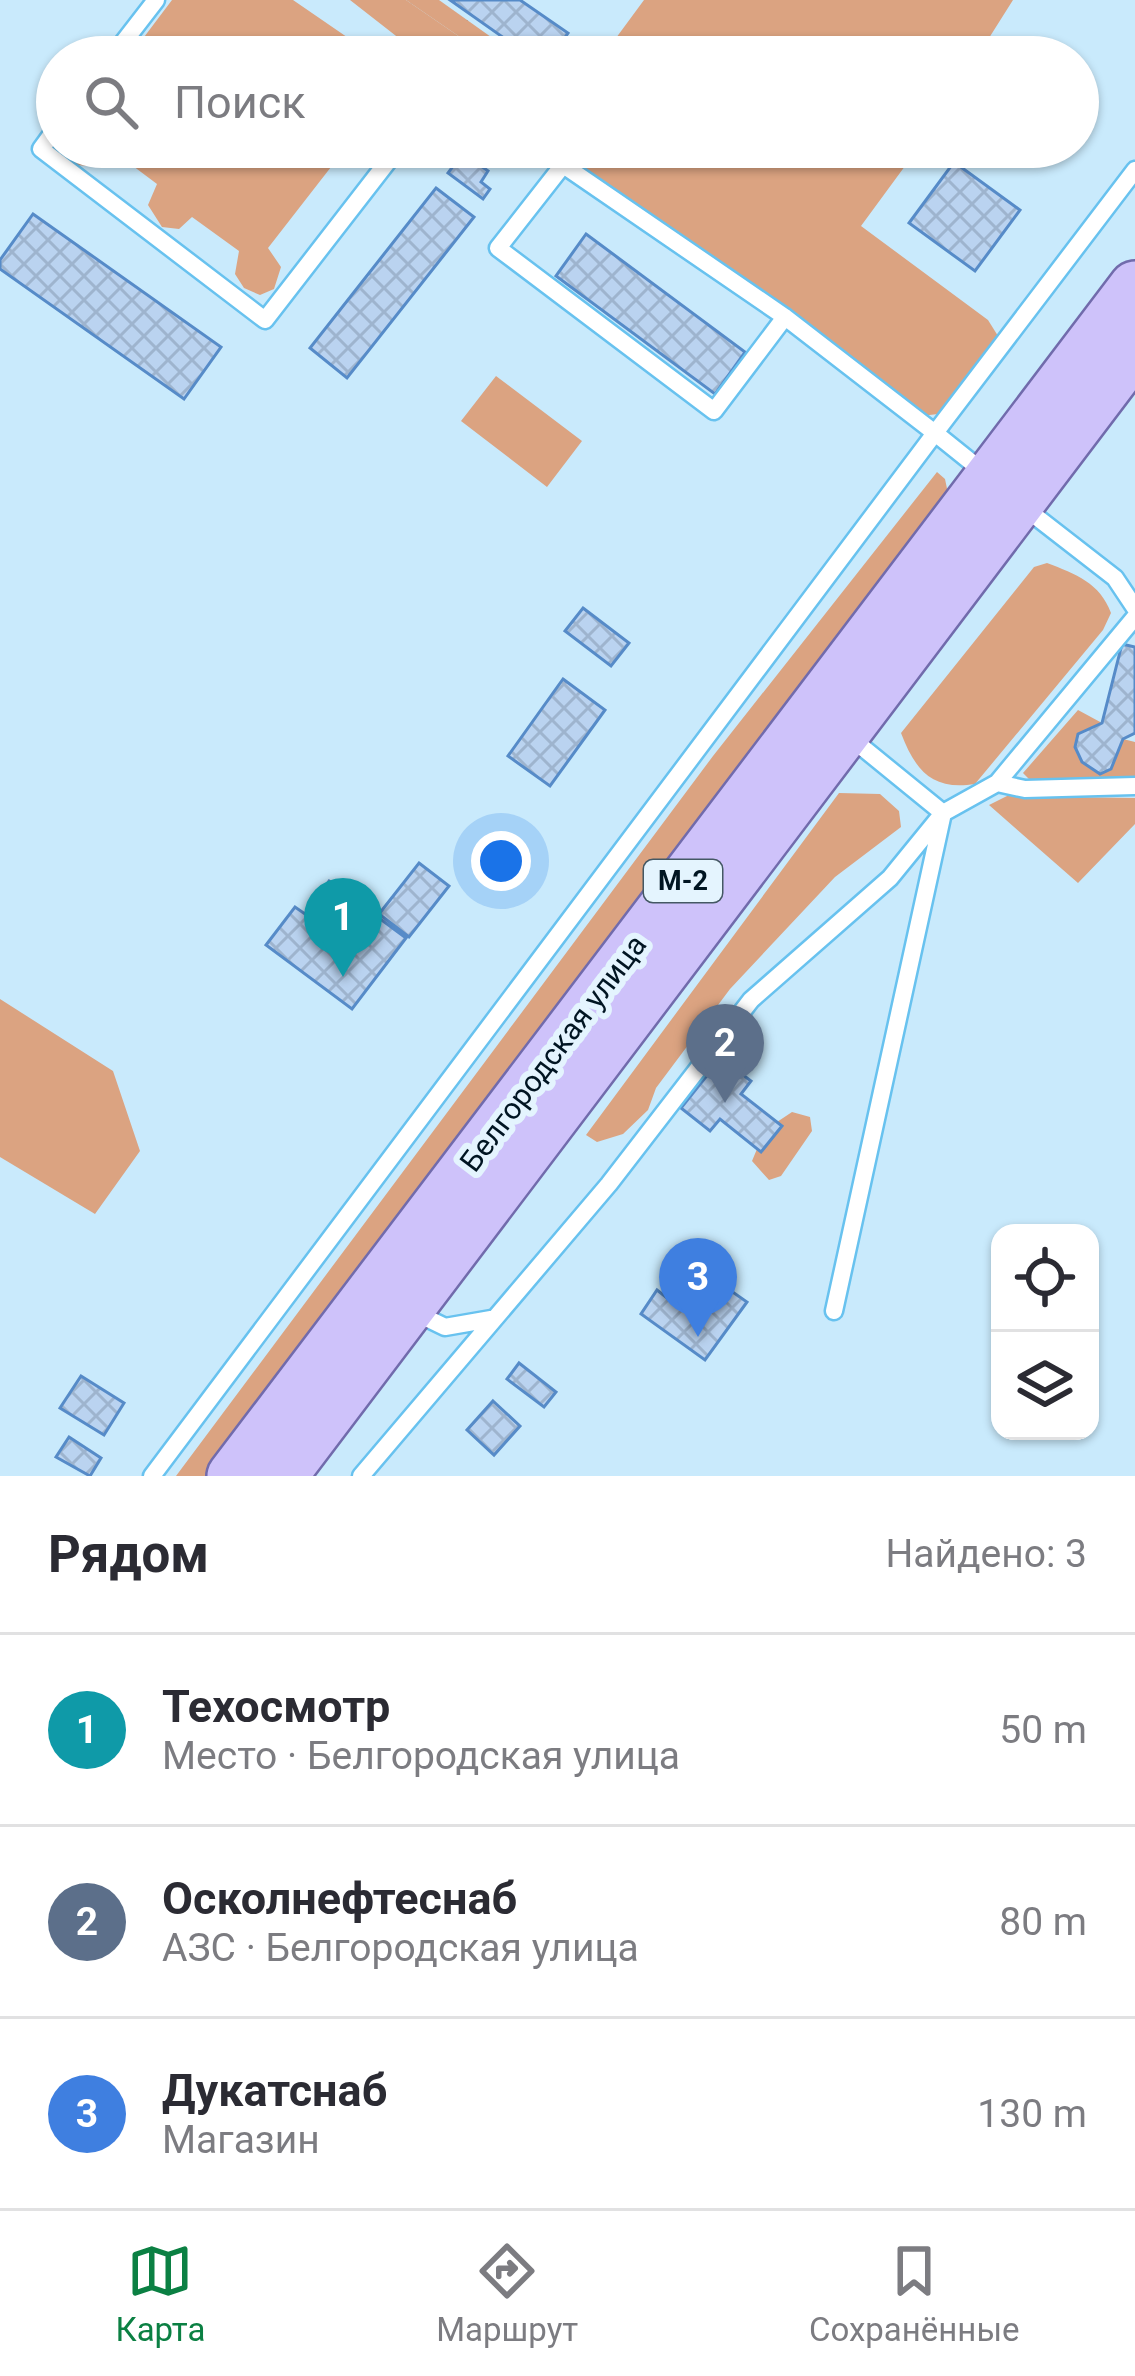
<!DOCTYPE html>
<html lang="ru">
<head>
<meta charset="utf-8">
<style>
	body { margin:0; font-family:Roboto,sans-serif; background:#f7f7f7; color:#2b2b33 }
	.controls { position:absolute; right:36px; bottom:36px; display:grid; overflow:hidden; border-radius:24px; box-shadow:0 3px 9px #0004 }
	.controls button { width:108px; height:108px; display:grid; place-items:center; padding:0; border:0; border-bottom:3px solid #e1e1e2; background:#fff; color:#2b2b33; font:60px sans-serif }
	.you { position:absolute; left:501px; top:861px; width:42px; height:42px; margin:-30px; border:9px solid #fff; border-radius:50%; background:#1a73e8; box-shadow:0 0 0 18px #1a73e833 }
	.badge { display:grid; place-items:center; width:78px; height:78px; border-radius:50%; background:#0b8043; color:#fff; font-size:39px; font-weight:700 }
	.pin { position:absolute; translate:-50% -99px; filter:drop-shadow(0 3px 6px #0008) }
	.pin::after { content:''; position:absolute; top:63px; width:42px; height:36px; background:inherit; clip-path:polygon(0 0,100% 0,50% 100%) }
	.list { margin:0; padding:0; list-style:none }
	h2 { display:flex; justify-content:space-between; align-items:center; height:156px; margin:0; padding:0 48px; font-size:51px }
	h2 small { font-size:39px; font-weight:400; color:#7c7c81 }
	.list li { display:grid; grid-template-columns:78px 1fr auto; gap:36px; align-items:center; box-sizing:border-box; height:192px; padding:0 48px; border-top:3px solid #e1e1e2 }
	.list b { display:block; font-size:45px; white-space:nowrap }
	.list p { margin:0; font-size:39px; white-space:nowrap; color:#7c7c81 }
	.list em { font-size:39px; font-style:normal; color:#7c7c81 }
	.icon { flex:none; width:66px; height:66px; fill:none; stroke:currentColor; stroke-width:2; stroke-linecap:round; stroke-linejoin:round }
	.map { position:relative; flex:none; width:1135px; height:1476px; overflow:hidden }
	.search { position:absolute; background:#fff; box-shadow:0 3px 9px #0004; left:36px; right:36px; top:36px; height:132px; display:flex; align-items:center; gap:30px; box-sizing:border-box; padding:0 42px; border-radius:66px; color:#7c7c81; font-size:45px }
	.sheet { height:732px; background:#fff }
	nav { display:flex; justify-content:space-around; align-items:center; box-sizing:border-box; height:168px; border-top:3px solid #e1e1e2; background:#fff; font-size:33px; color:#7c7c81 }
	nav a { display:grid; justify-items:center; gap:6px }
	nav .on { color:#0b8043 }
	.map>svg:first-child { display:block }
	.grass { fill:#dba381 }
	.forest { fill:url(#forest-firs) }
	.building { fill:url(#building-cross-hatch); stroke:#568bc8; stroke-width:3 }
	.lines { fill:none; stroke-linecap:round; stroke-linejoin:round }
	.service-casing { stroke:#68c2ef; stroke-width:21 }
	.primary-casing { stroke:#716bac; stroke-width:56 }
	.service { stroke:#fff; stroke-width:16 }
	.primary { stroke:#cec2fa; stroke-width:51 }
	.labels { text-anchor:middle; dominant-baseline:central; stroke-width:12; stroke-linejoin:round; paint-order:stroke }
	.shield { fill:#e4f4fe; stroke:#445864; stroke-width:3 }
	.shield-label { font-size:27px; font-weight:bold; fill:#001522 }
	.street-label { font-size:30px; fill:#001522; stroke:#e4f4fe }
</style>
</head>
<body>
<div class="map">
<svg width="1135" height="1476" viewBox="0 0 1135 1476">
	<defs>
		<pattern id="forest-firs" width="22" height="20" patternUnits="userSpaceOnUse" patternTransform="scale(3)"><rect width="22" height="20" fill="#dba381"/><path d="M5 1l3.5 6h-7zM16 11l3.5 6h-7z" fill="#ba8b6f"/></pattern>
		<pattern id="building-cross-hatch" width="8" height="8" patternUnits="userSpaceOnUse" patternTransform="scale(3)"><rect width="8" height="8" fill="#bad3f0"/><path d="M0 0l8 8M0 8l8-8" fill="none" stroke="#9eb4ce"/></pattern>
	</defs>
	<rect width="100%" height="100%" fill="#c9eafc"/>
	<path class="grass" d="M172,0h121l83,57h-247z
		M350,0h56l83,57h-66z
		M644,0h369l-36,57h-375z
		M65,147h313l-10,13 -23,-11 -77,99 13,19 -7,22 -14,6 -16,-7 -9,-14 4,-23 -47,-34 -13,12 -17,-2 -14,-22 9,-21 -44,-33 -14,16 -22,-2z
		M546,147h373l-58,79 127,94 10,16 -60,78 -17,2z
		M496,376l86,65 -35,46 -86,-66z
		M937,472l8,7 4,19 -735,978h-38l537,-720z
		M1047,563c29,11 53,20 64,50l-8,17 -128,154c-43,7 -60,-14 -74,-51l133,-166z
		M1078,710l24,13 -24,12c-5,19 4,31 22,39l11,-5 12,-30 12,3v35l-103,5 -9,-9z
		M839,793l41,1 19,17 2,16 -66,50 -105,112 -74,99 -8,22 -25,24 -26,8 -11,-7z
		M1007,796l128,2v26l-57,59 -89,-78z
		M0,999l113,72 27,80 -45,63 -95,-57z
		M792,1112l18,5 2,14 -31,45 -12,4 -17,-19 5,-12 4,2 20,-24 -4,-5z"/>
	<path class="forest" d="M406,0h33l80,57h-30z"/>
	<path class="building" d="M450,0h70l48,33 -17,24h-20z
		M463,153l25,18 -7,11 9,7 -7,10 -35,-26z
		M954,162l66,48 -45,61 -66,-48z
		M436,188l38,29 -127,161 -37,-30z
		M33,214l188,133 -37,52 -184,-130v-9z
		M586,234l159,118 -30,42 -159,-118z
		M583,608l46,35 -18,23 -46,-35z
		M1122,644l13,3v86l-12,6 -12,30 -11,5 -18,-12 -7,-15 3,-13 24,-11z
		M563,679l42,31 -55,76 -42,-30z
		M419,863l30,23 -40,51 -30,-23z
		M329,881l77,57 -54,71 -86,-64 29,-38 10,7z
		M721,1058l30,23 -10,13 41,32 -21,26 -41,-33 -10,12 -29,-23z
		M686,1279l21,15 10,-13 30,21 -42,58 -64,-46 16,-24 14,11z
		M519,1363l37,29 -12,15 -37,-28z
		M81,1376l43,27 -20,32 -44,-27z
		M493,1401l27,25 -26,29 -27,-25z
		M69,1437l32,21 -11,18 -34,-19z"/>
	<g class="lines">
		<defs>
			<path id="service" d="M112,57l44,-57
				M57,127l-16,22 224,171 134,-173
				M563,165l-65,83 216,163 71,-94
				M986,474l-51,-41 200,-263
				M1021,505l94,73 20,30
				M997,783l28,6 110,-3
				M412,1311l33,16 46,-8
				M834,1311l109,-498 -97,-79
				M152,1476l783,-1043 -150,-116 -248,-170
				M361,1476l248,-292 142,-184 139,-122 53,-65 54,-30 138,-166"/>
			<path id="primary" d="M233,1476l902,-1189
				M281,1476l854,-1128"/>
		</defs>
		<use href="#service" class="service-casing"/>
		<use href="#primary" class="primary-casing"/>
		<use href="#service" class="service"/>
		<use href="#primary" class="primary"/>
	</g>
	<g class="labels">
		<rect class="shield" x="644" y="860" width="78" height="42" rx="9"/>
		<g class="shield-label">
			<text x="683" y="881">М-2</text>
		</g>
		<g class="street-label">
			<text transform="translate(553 1053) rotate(-53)">Белгородская улица</text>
		</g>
	</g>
</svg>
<div class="controls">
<button><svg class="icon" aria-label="locate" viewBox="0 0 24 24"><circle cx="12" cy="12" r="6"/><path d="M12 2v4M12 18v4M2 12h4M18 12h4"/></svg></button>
<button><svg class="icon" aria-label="layers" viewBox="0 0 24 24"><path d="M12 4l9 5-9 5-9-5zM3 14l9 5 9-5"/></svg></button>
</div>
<div class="you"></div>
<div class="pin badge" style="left:343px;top:977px;background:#0f9aa8">1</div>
<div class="pin badge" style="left:725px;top:1103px;background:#5c6f8a">2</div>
<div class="pin badge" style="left:698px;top:1337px;background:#3f7fe0">3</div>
<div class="search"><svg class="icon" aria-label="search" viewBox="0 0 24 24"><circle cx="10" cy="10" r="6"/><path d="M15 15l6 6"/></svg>Поиск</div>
</div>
<section class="sheet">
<h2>Рядом<small>Найдено: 3</small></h2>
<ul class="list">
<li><span class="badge" style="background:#0f9aa8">1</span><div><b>Техосмотр</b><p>Место · Белгородская улица</p></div><em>50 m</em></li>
<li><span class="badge" style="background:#5c6f8a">2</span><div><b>Осколнефтеснаб</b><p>АЗС · Белгородская улица</p></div><em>80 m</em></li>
<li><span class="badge" style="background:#3f7fe0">3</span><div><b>Дукатснаб</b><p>Магазин</p></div><em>130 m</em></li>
</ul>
</section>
<nav>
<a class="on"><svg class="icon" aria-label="map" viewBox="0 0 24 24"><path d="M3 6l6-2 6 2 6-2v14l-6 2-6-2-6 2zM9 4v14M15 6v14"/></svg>Карта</a>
<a><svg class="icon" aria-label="directions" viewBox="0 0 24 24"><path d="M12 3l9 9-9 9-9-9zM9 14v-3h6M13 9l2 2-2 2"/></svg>Маршрут</a>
<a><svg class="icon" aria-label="saved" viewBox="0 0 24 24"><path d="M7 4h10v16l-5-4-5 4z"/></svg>Сохранённые</a>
</nav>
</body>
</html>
